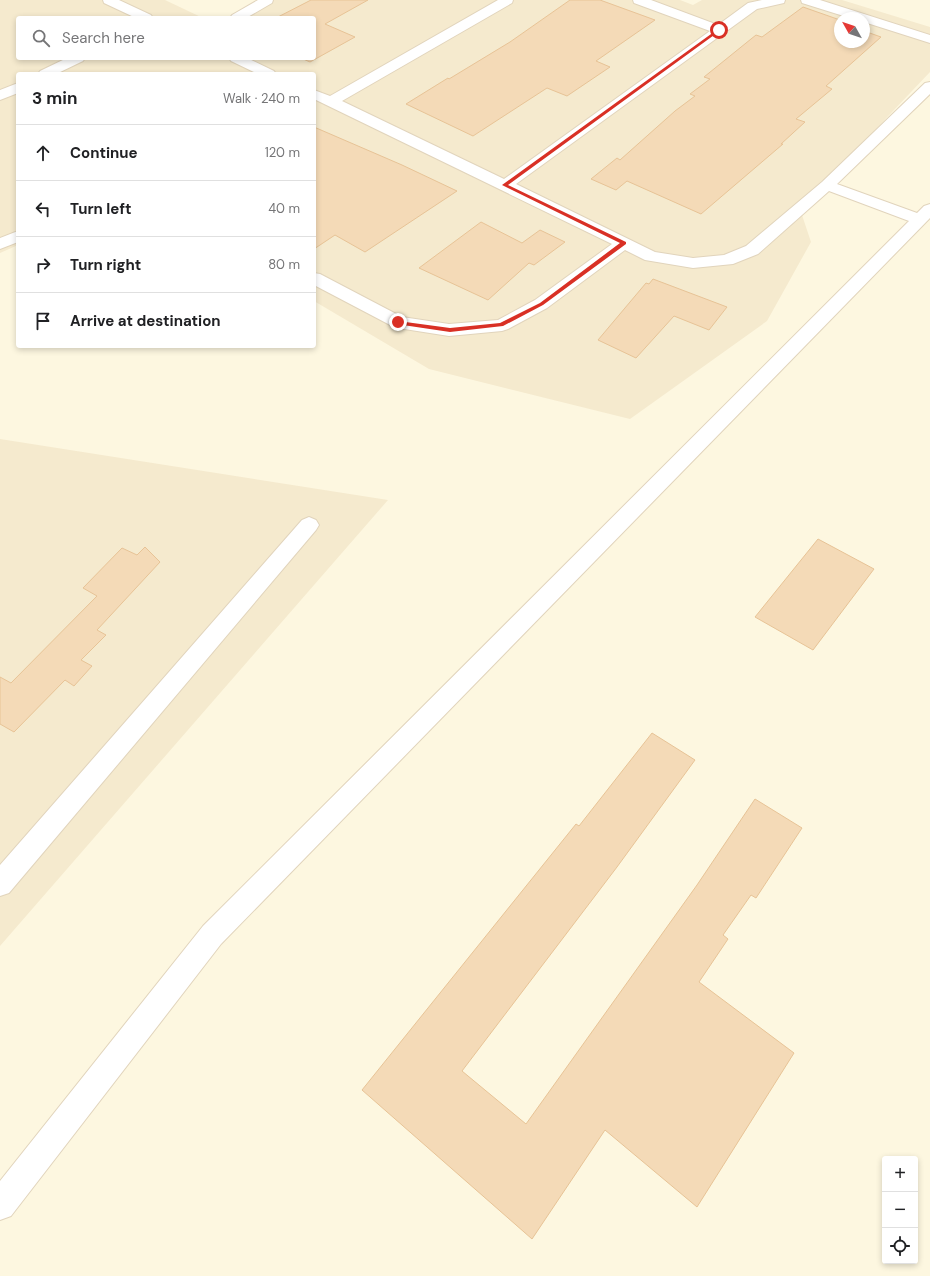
<!DOCTYPE html>
<html lang="en">
<head>
<meta charset="utf-8">
<style>
	body { margin:0; font-family:"DM Sans",sans-serif; background:#f2f2f2; color:#202124 }
	.controls { position:absolute; right:12px; bottom:12px; display:grid; overflow:hidden; border-radius:4px; box-shadow:0 2px 6px #0003 }
	.controls button { width:36px; height:36px; display:grid; place-items:center; padding:0; border:0; border-bottom:1px solid #e0e0e0; background:#fff; color:#202124; font:20px sans-serif }
	.compass { position:absolute; left:834px; top:12px; width:36px; height:36px; border-radius:50%; background:#fff; box-shadow:0 2px 6px #0003; rotate:310deg }
	.stop { position:absolute; width:12px; height:12px; margin:-9px; border:3px solid #d93025; border-radius:50%; background:#fff }
	.stop.end { background:#d93025; border-color:#fff; box-shadow:0 1px 4px #0008 }
	.list { margin:0; padding:0; list-style:none }
	h2 { display:flex; justify-content:space-between; align-items:center; height:52px; margin:0; padding:0 16px; font-size:17px }
	h2 small { font-size:13px; font-weight:400; color:#757577 }
	.list li { display:grid; grid-template-columns:26px 1fr auto; gap:12px; align-items:center; box-sizing:border-box; height:56px; padding:0 16px; border-top:1px solid #e0e0e0 }
	.list b { display:block; font-size:15px; white-space:nowrap }
	.list em { font-size:13px; font-style:normal; color:#757577 }
	.icon { flex:none; width:22px; height:22px; fill:none; stroke:currentColor; stroke-width:2; stroke-linecap:round; stroke-linejoin:round }
	.map { position:relative; flex:none; width:930px; height:1276px; overflow:hidden }
	.search { position:absolute; background:#fff; box-shadow:0 2px 6px #0003; left:16px; top:16px; width:300px; height:44px; display:flex; align-items:center; gap:10px; box-sizing:border-box; padding:0 14px; border-radius:4px; color:#757577; font-size:15px }
	.panel { position:absolute; background:#fff; box-shadow:0 2px 6px #0003; left:16px; top:72px; width:300px; height:276px; border-radius:4px }
	.map>svg:first-child { display:block }
	.residential { fill:#f5eace; fill-rule:evenodd }
	.building { fill:#f4dab7; stroke:#e7c396 }
	.lines { fill:none; stroke-linecap:round; stroke-linejoin:round }
	.minor-casing { stroke:#e1d4bc; stroke-width:2 }
	.minor { fill:#fff; fill-rule:evenodd }
	.route { fill:#d93025 }
</style>
</head>
<body>
<div class="map">
<svg width="930" height="1276" viewBox="0 0 930 1276">
	<rect width="100%" height="100%" fill="#fdf7e0"/>
	<path class="residential" d="M0,0h165l38,18h-185v40h296v-40h-84l35,-18h415l13,5 9,-5h140l88,27v45l-130,137 11,33 -44,79 -137,98 -201,-50 -115,-68v-227h-296v171l-18,8zM840,18h24v24h-24z
		M0,439l388,61 -388,446z"/>
	<path class="building" d="M311,0h57l-43,24 30,13 -45,25 -9,-4h13v-40h-38z
		M570,0h30l55,20 -59,41 14,6 -43,29 -20,-8 -74,48 -67,-32 42,-26 1,1 61,-37z
		M803,7l37,13v22h24v-11l17,6 -55,49 6,3 -36,30 9,3 -24,22h2l-82,70 -74,-33 -11,9 -25,-11 26,-21 3,2 55,-49 20,-15 -5,-2 20,-15 -6,-2 47,-38 5,-4 6,2z
		M314,127l88,38 55,26 -92,61 -30,-17 -21,14z
		M481,222l41,21 18,-13 25,12 -31,23 -5,-2 -41,37 -69,-32z
		M653,279l74,28 -18,23 -35,-14 -38,42 -38,-18 48,-57 3,1z
		M818,539l56,30 -61,81 -58,-33z
		M145,547l15,15 -63,68 9,5 -25,25 11,6 -18,20 -9,-6 -51,52 -14,-8v-47l11,6 86,-87 -14,-8 39,-40 15,7z
		M652,733l43,27 -78,107 -155,204 64,53 171,-239 58,-86 47,29 -46,70 -5,-3 -28,40 5,4 -29,43 95,71 -97,154 -92,-77 -73,109 -170,-149 214,-266 3,2z"/>
	<g class="lines">
		<defs>
			<path id="minor" d="M103,0h16l32,15 2,3h-17l-32,-15z
				M258,0h15l-1,3 -26,15h-16l2,-3z
				M498,0h15l-1,3 -170,98 162,78 206,-148 -76,-28 -1,-3h18l67,25 30,-22 14,-3h23l-1,3 -27,6 -241,175 139,68 38,6 31,-3 22,-9 76,-64 103,-99 5,-1v12l-93,90 80,29 7,-7 6,-2v14l-709,726 -210,272 -11,4v-39l203,-255 706,-705 -80,-30 -71,63 -25,10 -40,4 -48,-8 -20,-10 -78,58 -39,21 -6,2 -53,5 -51,-8 -6,-2 -78,-41v-12l6,1 82,43 47,7 49,-4 37,-20 77,-56 -298,-145v-9l16,6z
				M801,0h19l110,35v8l-66,-21v-4h-14l-48,-15z
				M67,58h18l-2,3 -27,13h-18l2,-3z
				M229,58h18l27,13 2,3h-18l-27,-13z
				M18,83v10l-18,7v-10z
				M18,231v11l-18,7v-11z
				M309,517l7,3 3,5 -3,5 -307,363 -9,3v-31l302,-345z"/>
		</defs>
		<use href="#minor" class="minor-casing"/>
		<use href="#minor" class="minor"/>
	</g>
	<path class="route" d="M718,29l3,1 -213,155 118,57v2l-83,61 -40,21 -53,6 -54,-8v-3h2l52,7 50,-5 40,-20 80,-60 -118,-58z"/>
</svg>
<div class="controls">
<button>+</button>
<button>−</button>
<button><svg class="icon" aria-label="locate" viewBox="0 0 24 24"><circle cx="12" cy="12" r="6"/><path d="M12 2v4M12 18v4M2 12h4M18 12h4"/></svg></button>
</div>
<svg class="compass" viewBox="-18 -18 36 36"><path d="M0-13l5 13h-10z" fill="#e53935"/><path d="M0 13l5-13h-10z" fill="#757577"/></svg>
<div class="stop" style="left:719px;top:30px"></div>
<div class="stop end" style="left:398px;top:322px"></div>
<div class="search"><svg class="icon" aria-label="search" viewBox="0 0 24 24"><circle cx="10" cy="10" r="6"/><path d="M15 15l6 6"/></svg>Search here</div>
<section class="panel">
<h2>3 min<small>Walk · 240 m</small></h2>
<ul class="list">
<li><svg class="icon" aria-label="ahead" viewBox="0 0 24 24"><path d="M12 20V5M6 11l6-6 6 6"/></svg><div><b>Continue</b></div><em>120 m</em></li>
<li><svg class="icon" aria-label="left" viewBox="0 0 24 24"><path d="M17 20v-9H6M10 6l-5 5 5 5"/></svg><div><b>Turn left</b></div><em>40 m</em></li>
<li><svg class="icon" aria-label="right" viewBox="0 0 24 24"><path d="M7 20v-9h11M14 6l5 5-5 5"/></svg><div><b>Turn right</b></div><em>80 m</em></li>
<li><svg class="icon" aria-label="arrive" viewBox="0 0 24 24"><path d="M6 21V4h12l-3 4 3 4H6"/></svg><div><b>Arrive at destination</b></div></li>
</ul>
</section>
</div>
</body>
</html>
